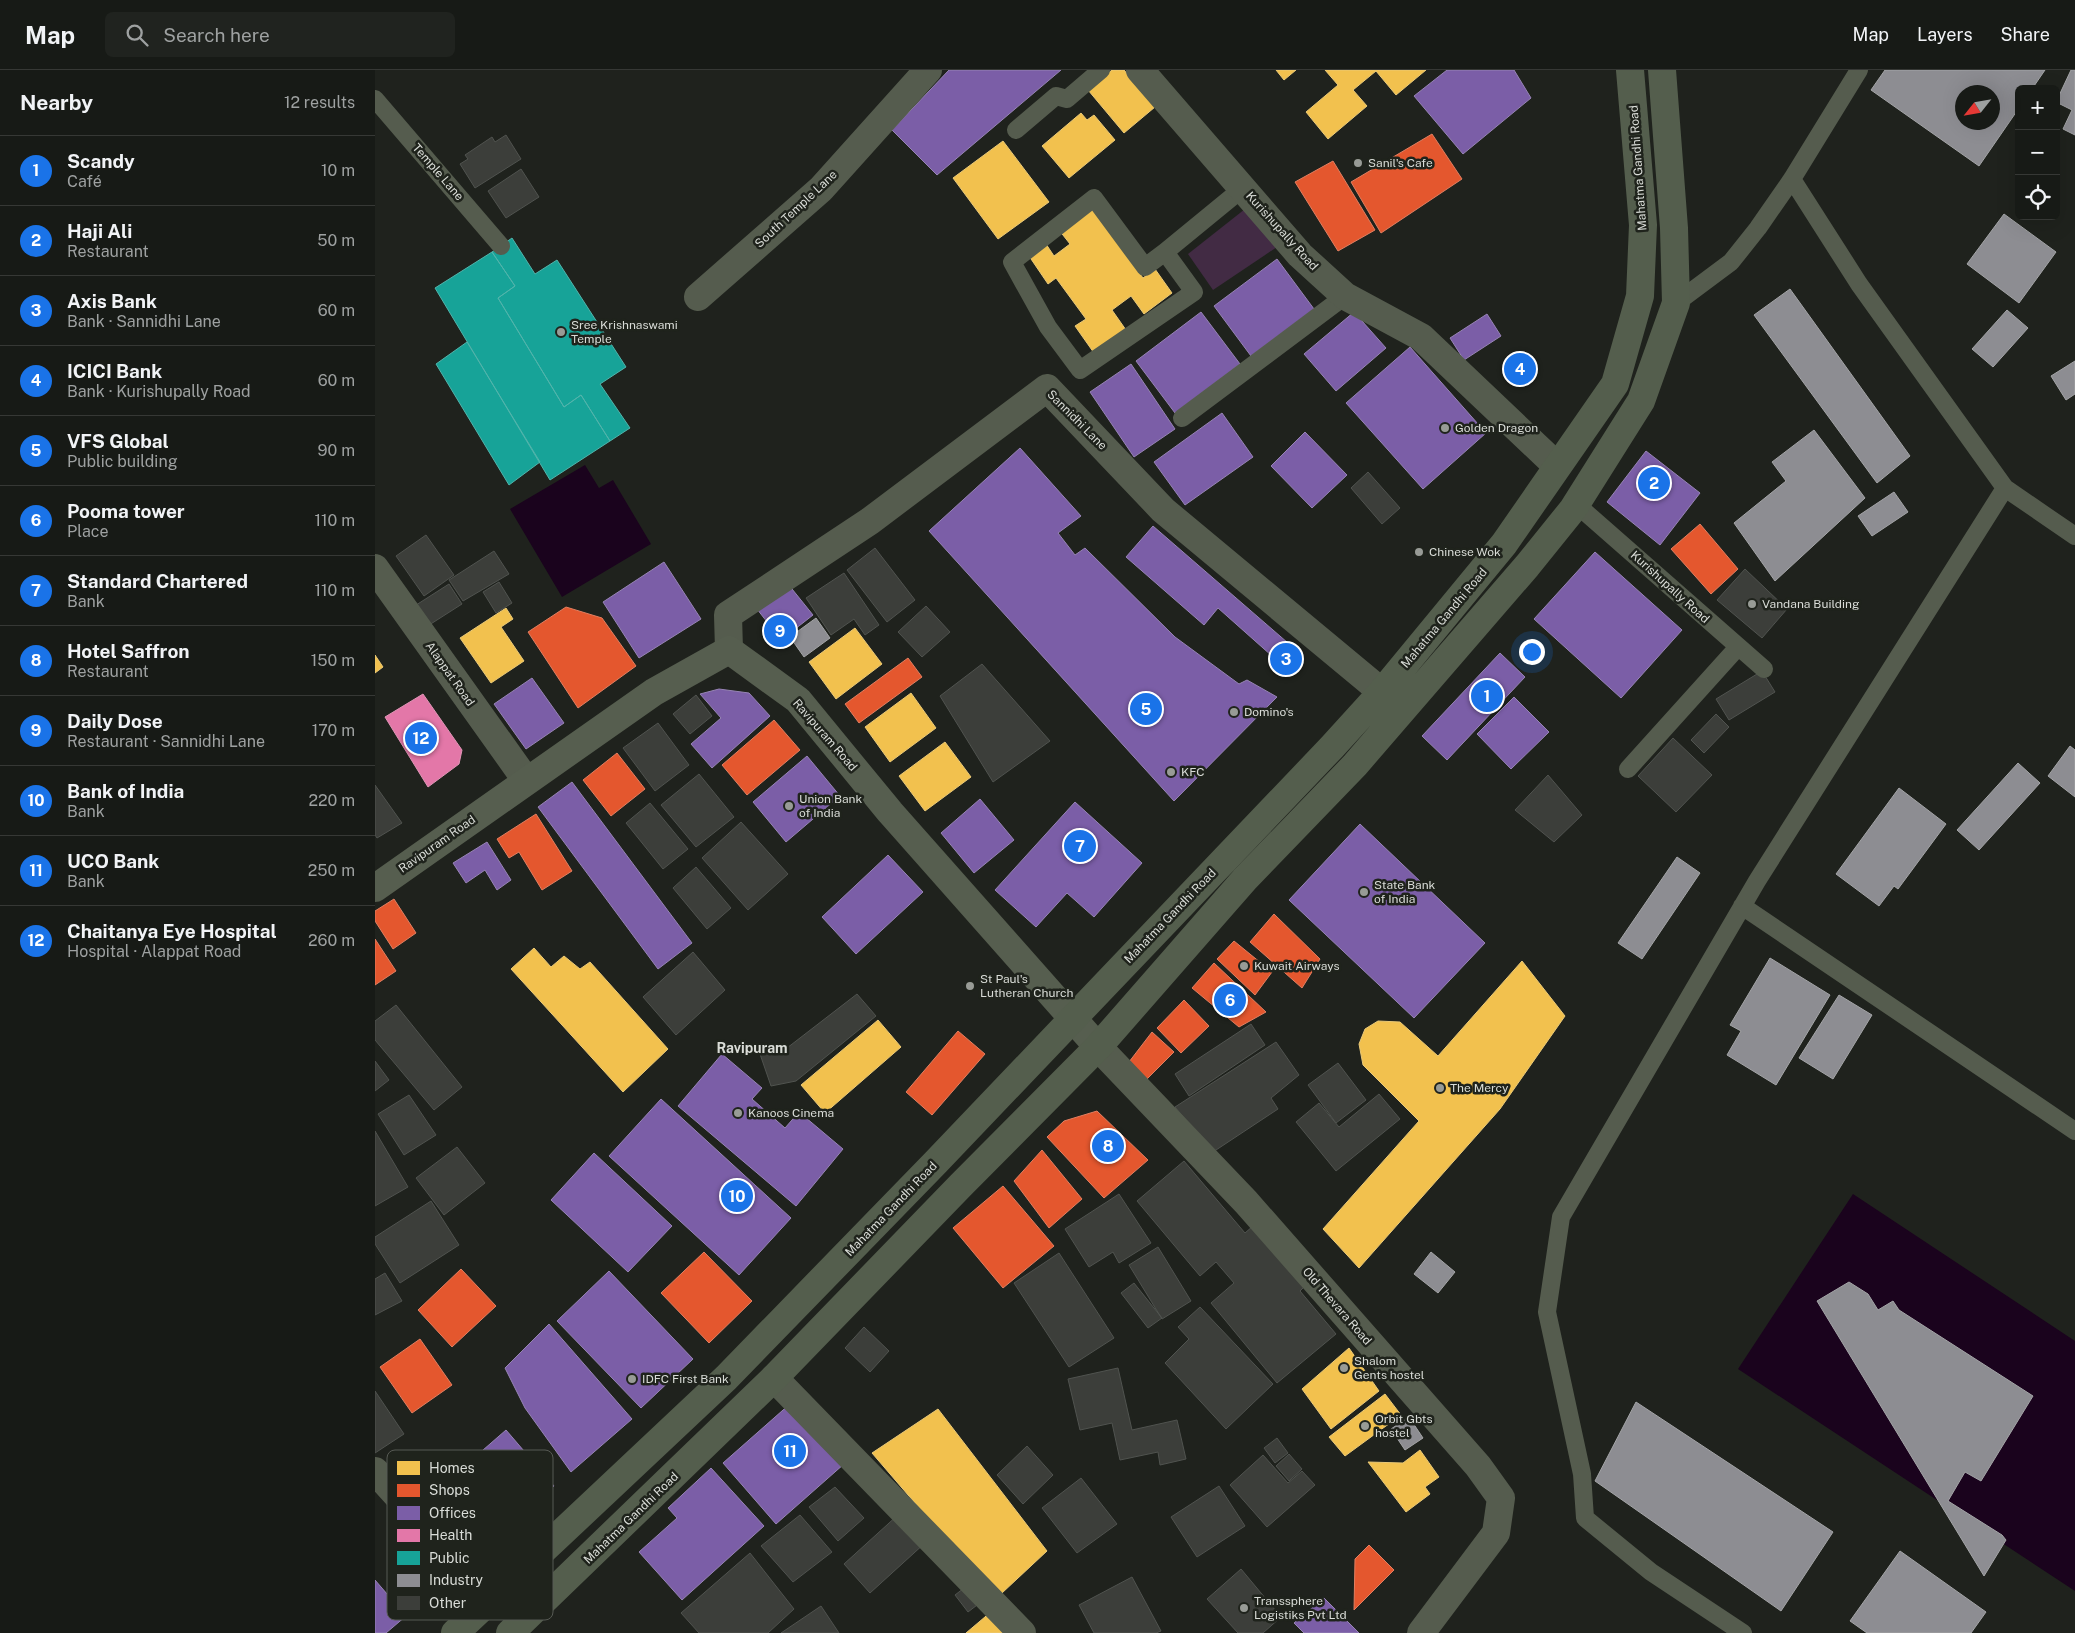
<!DOCTYPE html>
<html lang="en">
<head>
<meta charset="utf-8">
<style>
	body { margin:0; font-family:"Public Sans",sans-serif; background:#20231f; color:#f1f3f6 }
	.controls { position:absolute; right:15px; top:15px; display:grid; overflow:hidden; border-radius:8px; box-shadow:0 5px 20px #0002 }
	.controls button { width:45px; height:45px; display:grid; place-items:center; padding:0; border:0; border-bottom:1px solid #363835; background:#171a16; color:#f1f3f6; font:25px sans-serif }
	.compass { position:absolute; left:1580px; top:15px; width:45px; height:45px; border-radius:50%; background:#171a16; box-shadow:0 5px 20px #0002; rotate:239deg }
	.you { position:absolute; left:1156px; top:581px; width:18px; height:18px; margin:-12px; border:4px solid #fff; border-radius:50%; background:#1a73e8; box-shadow:0 0 0 8px #1a73e833 }
	.badge { display:grid; place-items:center; width:32px; height:32px; border-radius:50%; background:#1a73e8; color:#fff; font-size:16px; font-weight:700 }
	.pin { position:absolute; translate:-50% -50%; border:2px solid #fff; box-shadow:0 1px 5px #0006 }
	.list { margin:0; padding:0; list-style:none }
	h2 { display:flex; justify-content:space-between; align-items:center; height:65px; margin:0; padding:0 20px; font-size:21px }
	h2 small { font-size:16px; font-weight:400; color:#9ea1a1 }
	.list li { display:grid; grid-template-columns:32px 1fr auto; gap:15px; align-items:center; box-sizing:border-box; height:70px; padding:0 20px; border-top:1px solid #363835 }
	.list b { display:block; font-size:19px; white-space:nowrap }
	.list p { margin:0; font-size:16px; white-space:nowrap; color:#9ea1a1 }
	.list em { font-size:16px; font-style:normal; color:#9ea1a1 }
	.icon { flex:none; width:28px; height:28px; fill:none; stroke:currentColor; stroke-width:2; stroke-linecap:round; stroke-linejoin:round }
	.map { position:relative; flex:none; width:1700px; height:1563px; overflow:hidden }
	header { display:flex; align-items:center; gap:30px; box-sizing:border-box; height:70px; padding:0 25px; background:#171a16; border-bottom:1px solid #363835 }
	header strong { font-size:24px }
	nav { display:flex; gap:28px; margin-inline-start:auto; font-size:18px }
	.search { width:350px; height:45px; background:#20231f; display:flex; align-items:center; gap:12px; box-sizing:border-box; padding:0 18px; border-radius:8px; color:#9ea1a1; font-size:19px }
	main { display:flex }
	aside { flex:1; background:#171a16 }
	.map>svg:first-child { display:block }
	.green { fill:#422b44 }
	.water { fill:#1a031d }
	.homes { fill:#f2c14e; stroke:#eac977 }
	.shops { fill:#e4572e; stroke:#e17f61 }
	.offices { fill:#7b5ea7; stroke:#9784b5 }
	.health { fill:#e377a8; stroke:#e095b6 }
	.public { fill:#17a398; stroke:#51b4ab }
	.industry { fill:#8d8d92; stroke:#a4a5a7; fill-rule:evenodd }
	.building { fill:#3c3e3a; stroke:#50534f }
	.lines { fill:none; stroke-linecap:round; stroke-linejoin:round }
	.service { stroke:#555c4e; stroke-width:18 }
	.minor { stroke:#555c4e; stroke-width:28 }
	.tertiary { stroke:#555c4e; stroke-width:28 }
	.secondary { stroke:#565e4f; stroke-width:28 }
	.primary { stroke:#545e4d; stroke-width:28 }
	.poi-dot { fill:#989b96; stroke:#1f231c; stroke-width:2 }
	.labels { text-anchor:middle; dominant-baseline:central; stroke-width:5; stroke-linejoin:round; paint-order:stroke }
	.poi-label { font-size:12px; fill:#d9dcd7; stroke:#1f231c; text-anchor:start }
	.street-label { font-size:12px; fill:#d9dcd7; stroke:#1f231c }
	.neighbourhood-label { font-size:14px; font-weight:bold; fill:#d9dcd7; stroke:#1f231c }
	.key { fill:#1f231c; stroke:#575a54; stroke-width:1 }
	.key-label { font-size:14px; fill:#d9dcd7 }
</style>
</head>
<body>
<header>
<strong>Map</strong>
<div class="search"><svg class="icon" aria-label="search" viewBox="0 0 24 24"><circle cx="10" cy="10" r="6"/><path d="M15 15l6 6"/></svg>Search here</div>
<nav><a>Map</a><a>Layers</a><a>Share</a></nav>
</header>
<main>
<aside>
<h2>Nearby<small>12 results</small></h2>
<ul class="list">
<li><span class="badge">1</span><div><b>Scandy</b><p>Café</p></div><em>10 m</em></li>
<li><span class="badge">2</span><div><b>Haji Ali</b><p>Restaurant</p></div><em>50 m</em></li>
<li><span class="badge">3</span><div><b>Axis Bank</b><p>Bank · Sannidhi Lane</p></div><em>60 m</em></li>
<li><span class="badge">4</span><div><b>ICICI Bank</b><p>Bank · Kurishupally Road</p></div><em>60 m</em></li>
<li><span class="badge">5</span><div><b>VFS Global</b><p>Public building</p></div><em>90 m</em></li>
<li><span class="badge">6</span><div><b>Pooma tower</b><p>Place</p></div><em>110 m</em></li>
<li><span class="badge">7</span><div><b>Standard Chartered</b><p>Bank</p></div><em>110 m</em></li>
<li><span class="badge">8</span><div><b>Hotel Saffron</b><p>Restaurant</p></div><em>150 m</em></li>
<li><span class="badge">9</span><div><b>Daily Dose</b><p>Restaurant · Sannidhi Lane</p></div><em>170 m</em></li>
<li><span class="badge">10</span><div><b>Bank of India</b><p>Bank</p></div><em>220 m</em></li>
<li><span class="badge">11</span><div><b>UCO Bank</b><p>Bank</p></div><em>250 m</em></li>
<li><span class="badge">12</span><div><b>Chaitanya Eye Hospital</b><p>Hospital · Alappat Road</p></div><em>260 m</em></li>
</ul>
</aside>
<div class="map">
<svg width="1700" height="1563" viewBox="0 0 1700 1563">
	<rect width="100%" height="100%" fill="#1f221d"/>
	<path class="green" d="M870,139l35,36 -67,45 -25,-36z"/>
	<path class="water" d="M210,395l14,23 14,-8 38,64 -89,53 -52,-88z
		M1478,1124l222,147v250l-337,-222z"/>
	<path class="homes" d="M737,0h12l31,37 -31,26 -36,-43z
		M901,0h20l-12,10z
		M950,0h101l-30,25 -20,-24 -23,19 14,16 -39,33 -22,-27 32,-27z
		M706,43l6,7 7,-5 21,25 -46,38 -27,-32z
		M628,71l46,61 -51,37 -45,-61z
		M717,137l51,71 12,-9 17,24 -28,21 -13,-18 -19,14 14,20 -32,23 -19,-27 11,-7 -30,-41 -8,6 -19,-28 17,-12 8,12 16,-12 -11,-14z
		M131,538l7,11 -12,8 23,34 -33,22 -31,-45z
		M480,558l27,36 -46,35 -27,-37z
		M0,585l8,12 -8,6z
		M536,623l25,35 -46,34 -25,-35z
		M570,672l26,35 -46,34 -26,-35z
		M159,878l17,19 13,-11 16,13 10,-7 78,87 -45,43 -112,-123z
		M1147,891l43,55 -65,93 -141,159 -36,-39 96,-108 -56,-56 -4,-21 6,-15 13,-8 22,1 38,34z
		M503,950l23,27 -76,66 -24,-28z
		M974,1278l30,43 -48,38 -29,-40z
		M1010,1324l16,21 -56,41 -16,-19z
		M563,1339l109,142 -45,42 -21,-13 -109,-127z
		M1045,1380l19,27 -14,10 5,7 -24,18 -38,-50 35,1z
		M617,1541l19,22h-45z"/>
	<path class="shops" d="M1057,64l30,45 -81,54 -30,-51z
		M958,91l42,69 -37,21 -43,-69z
		M1325,454l38,45 -27,25 -40,-45z
		M191,537l36,11 34,48 -58,42 -50,-76z
		M533,588l14,19 -63,46 -14,-19z
		M399,650l26,30 -53,45 -25,-30z
		M242,683l28,36 -34,27 -28,-36z
		M161,744l36,57 -30,19 -23,-38 -10,6 -12,-19z
		M19,829l22,34 -23,16 -18,-28v-10z
		M899,844l46,45 -18,29 -52,-46z
		M0,869l21,32 -21,14z
		M859,871l38,31 -17,23 -38,-36z
		M839,893l52,49 -27,15 -47,-39z
		M809,930l25,26 -28,27 -24,-25z
		M583,961l27,23 -53,61 -26,-23z
		M777,962l22,20 -27,27 -18,-17z
		M722,1041l51,49 -44,38 -57,-61 17,-16z
		M667,1080l40,49 -33,29 -35,-47z
		M628,1116l51,60 -51,42 -50,-60z
		M329,1182l48,49 -43,42 -48,-50z
		M86,1199l35,37 -44,41 -34,-37z
		M45,1269l32,46 -40,28 -32,-46z
		M994,1475l25,25 -40,40 1,-51z"/>
	<path class="offices" d="M574,0h112l-124,105 -45,-45z
		M1072,0h67l17,28 -68,56 -49,-58z
		M902,189l37,50 -63,47 -37,-50z
		M826,242l39,52 -65,49 -39,-52z
		M979,242l32,36 -50,43 -32,-37z
		M1112,244l14,22 -37,24 -14,-22z
		M1035,277l76,86 -63,56 -77,-86z
		M756,294l44,65 -41,28 -44,-65z
		M847,343l31,44 -68,48 -31,-43z
		M930,362l42,43 -35,33 -41,-42z
		M645,378l61,68 -23,17 17,22 10,-7 90,89 64,47 8,-4 30,17 -103,104 -245,-270z
		M1271,381l54,42 -40,52 -53,-43z
		M778,456l150,130 -13,16 -72,-64 -14,17 -78,-68z
		M1220,482l87,78 -61,68 -87,-79z
		M289,492l37,57 -62,39 -36,-56z
		M413,514l25,31 -32,25 -24,-31z
		M1125,583l25,24 -78,83 -25,-24z
		M157,608l32,45 -38,26 -32,-45z
		M344,619l30,4 21,23 -58,52 -21,-24 30,-26 -21,-24z
		M1139,627l35,35 -38,37 -34,-35z
		M432,686l33,40 -54,46 -33,-40z
		M197,712l120,161 -34,26 -120,-162z
		M605,729l34,41 -40,33 -33,-40z
		M700,732l67,61 -48,54 -27,-24 -31,34 -41,-37z
		M985,754l125,119 -71,75 -125,-118z
		M112,772l24,38 -14,10 -12,-20 -19,13 -13,-20z
		M513,785l35,37 -67,62 -34,-37z
		M347,984l40,34 -10,11 33,29 14,-16 44,37 -47,57 -118,-100z
		M286,1029l130,119 -52,57 -130,-119z
		M219,1083l78,73 -44,46 -77,-72z
		M234,1201l84,88 -52,49 -84,-87z
		M174,1254l83,95 -61,53 -46,-64 -20,-40z
		M416,1333l53,61 -68,60 -53,-61z
		M131,1360l48,56 -71,60 -47,-55z
		M336,1398l53,58 -82,74 -43,-48 38,-34 -9,-10z
		M0,1510l31,36 -20,17h-11z
		M949,1528l35,35h-55l-10,-10z"/>
	<path class="health" d="M48,624l39,56 -3,14 -31,23 -43,-70z"/>
	<path class="public" d="M137,168l23,36 22,-14 69,107 -26,17 30,44 -20,13 -29,-46 -17,12 -66,-109 17,-12 -23,-34z
		M117,182l23,34 -17,12 66,109 17,-12 29,46 -60,39 -115,-192z
		M92,272l73,120 -31,23 -73,-121z"/>
	<path class="industry" d="M1510,0h160l-13,19h-13v19l-40,58 -108,-76zM1588,22h30v30h-30z
		M1696,0h4v65l-12,-6 9,-19 -16,-8z
		M1629,144l52,38 -37,51 -52,-39z
		M1415,219l120,167 -33,27 -123,-168z
		M1632,240l21,18 -35,39 -21,-18z
		M1700,291v33l-9,6 -15,-24z
		M1439,360l51,68 -90,83 -41,-58 52,-42 -14,-19z
		M1519,422l14,20 -36,24 -14,-20z
		M441,548l14,20 -26,19 -14,-20z
		M1695,676l5,4v47l-27,-21z
		M1643,693l22,20 -61,67 -22,-20z
		M1524,718l47,36 -48,65 -4,-3 -15,20 -43,-32z
		M1302,787l23,16 -58,86 -24,-16z
		M1395,888l60,37 -54,90 -49,-30 14,-24 -11,-6z
		M1464,925l33,20 -39,64 -34,-21z
		M1056,1182l24,20 -17,21 -24,-19z
		M1474,1212l19,12 10,16 15,-9 6,9 134,86 -52,85 -16,-9 -17,29 54,34 4,5 -22,36 -167,-275z
		M1261,1332l197,130 -52,79 -186,-130z
		M1034,1347l14,21 -18,12 -14,-21z
		M1525,1481l86,61 -15,21h-104l-17,-12z"/>
	<path class="building" d="M131,65l15,24 -46,29 -15,-24 8,-5 -3,-4 27,-18 3,5z
		M146,99l18,28 -33,21 -18,-27z
		M993,402l32,36 -18,16 -31,-36z
		M51,465l28,40 -30,21 -28,-40z
		M500,478l40,52 -28,22 -40,-52z
		M119,481l15,23 -46,27 -14,-21z
		M1370,499l42,40 -25,29 -45,-38z
		M469,503l35,52 -14,10 -11,-16 -23,16 -25,-37z
		M124,512l13,21 -16,10 -13,-21z
		M74,514l13,20 -36,23 -13,-20z
		M551,536l24,26 -28,25 -24,-25z
		M607,594l68,77 -57,41 -53,-86z
		M1387,601l13,21 -46,28 -13,-21z
		M321,625l16,21 -22,18 -17,-20z
		M1341,644l13,13 -25,26 -13,-13z
		M283,653l31,42 -34,26 -32,-43z
		M1298,668l39,37 -36,37 -38,-36z
		M324,704l35,43 -38,30 -35,-42z
		M1173,705l34,40 -28,27 -39,-32z
		M0,715l27,38 -25,15 -2,-3z
		M275,733l38,46 -25,20 -37,-46z
		M366,752l47,52 -40,36 -46,-52z
		M321,797l35,41 -24,21 -34,-41z
		M318,882l32,38 -49,45 -33,-38z
		M482,924l19,22 -80,65 -25,5 -11,-32 27,-6z
		M21,935l66,82 -28,23 -59,-70v-19z
		M876,954l14,21 -76,51 -14,-22z
		M901,972l23,33 -28,23 7,11 -65,43 -38,-45z
		M0,991l14,19 -14,11z
		M963,993l28,37 -30,23 -28,-38z
		M1004,1024l21,25 -64,52 -40,-49 23,-19 20,24z
		M34,1025l27,40 -32,20 -26,-41z
		M0,1061l33,56 -33,19z
		M82,1077l28,36 -41,32 -28,-37z
		M809,1091l61,72 8,-7 51,61 -4,4 36,43 -59,49 -66,-80 23,-20 -18,-21 -16,14 -63,-75z
		M744,1124l32,49 -32,20 -6,-11 -24,15 -24,-38z
		M56,1131l28,44 -59,38 -25,-39v-7z
		M783,1177l33,54 -29,18 -33,-54z
		M684,1183l55,85 -45,29 -55,-84z
		M10,1203l17,28 -27,14v-36z
		M759,1213l28,35 -14,10 -27,-35z
		M825,1237l73,77 -47,45 -61,-66 24,-24 -11,-12z
		M489,1257l25,24 -19,21 -25,-24z
		M743,1298l14,62 45,-10 9,39 -26,6 -2,-13 -38,8 -8,-37 -32,7 -12,-51z
		M0,1321l29,43 -29,19z
		M902,1368l11,15 -13,10 -11,-15z
		M652,1376l26,29 -30,29 -26,-29z
		M914,1384l13,15 -13,12 -13,-15z
		M888,1385l25,28 14,-12 13,14 -48,42 -37,-42z
		M706,1408l36,46 -40,29 -35,-45z
		M844,1416l26,40 -48,31 -26,-40z
		M460,1417l29,31 -26,23 -29,-34z
		M524,1444l26,29 -55,50 -26,-29z
		M425,1445l32,37 -39,30 -32,-36z
		M375,1483l44,56 -26,24h-69l-18,-20z
		M866,1499l40,48 -18,16h-25l-31,-34z
		M757,1507l29,54 -5,2h-62l-15,-28z
		M593,1515l13,17 -13,10 -13,-17z
		M446,1536l18,27h-58z"/>
	<g class="lines">
		<path class="service" d="M0,29l126,147
			M641,60l40,-34 11,3 34,-29
			M1417,109l67,105 146,204 70,48
			M790,182l-20,15 -51,-69 -82,64 36,65 32,43 114,-78 -29,-40 78,-64
			M1301,233l55,-41 27,-34 34,-49 67,-109
			M807,348l163,-122
			M1201,434l188,165
			M1253,699l110,-122
			M1367,836l333,225
			M1368,1563l-92,-61 -66,-54 -3,-44 -35,-162 14,-95 196,-336 248,-393"/>
		<path class="minor" d="M323,227l123,-108 107,-119
			M354,580l-1,-35 142,-94 177,-133 116,122 219,182
			M399,1308l248,255
			M0,1401l117,129"/>
		<path class="tertiary" d="M765,0l160,185 45,41 76,41 136,129
			M0,498l151,212
			M723,977l148,155 232,264 23,32 -5,35 -75,100"/>
		<path class="secondary" d="M0,818l279,-196 75,-42 69,50 92,112 208,235"/>
		<path class="primary" d="M80,1563l271,-255 210,-216 396,-415 50,-55 122,-148 111,-160 25,-88 3,-71 -13,-155
			M135,1563l264,-255 187,-193 137,-138 147,-168 110,-114 172,-199 46,-57 68,-108 35,-98 -2,-75 -12,-158"/>
	</g>
	<g class="poi-dot">
		<circle cx="983" cy="93" r="5"/>
		<circle cx="186" cy="262" r="5"/>
		<circle cx="1070" cy="358" r="5"/>
		<circle cx="1044" cy="482" r="5"/>
		<circle cx="1377" cy="534" r="5"/>
		<circle cx="859" cy="642" r="5"/>
		<circle cx="796" cy="702" r="5"/>
		<circle cx="414" cy="736" r="5"/>
		<circle cx="989" cy="822" r="5"/>
		<circle cx="869" cy="896" r="5"/>
		<circle cx="595" cy="916" r="5"/>
		<circle cx="1065" cy="1018" r="5"/>
		<circle cx="363" cy="1043" r="5"/>
		<circle cx="969" cy="1298" r="5"/>
		<circle cx="257" cy="1309" r="5"/>
		<circle cx="990" cy="1356" r="5"/>
		<circle cx="869" cy="1538" r="5"/>
	</g>
	<g class="labels">
		<g class="poi-label">
			<text x="993" y="93">Sanil's Cafe</text>
			<text x="196" y="255">Sree Krishnaswami<tspan x="196" dy="14">Temple</tspan></text>
			<text x="1080" y="358">Golden Dragon</text>
			<text x="1054" y="482">Chinese Wok</text>
			<text x="1387" y="534">Vandana Building</text>
			<text x="869" y="642">Domino's</text>
			<text x="806" y="702">KFC</text>
			<text x="424" y="729">Union Bank<tspan x="424" dy="14">of India</tspan></text>
			<text x="999" y="815">State Bank<tspan x="999" dy="14">of India</tspan></text>
			<text x="879" y="896">Kuwait Airways</text>
			<text x="605" y="909">St Paul's<tspan x="605" dy="14">Lutheran Church</tspan></text>
			<text x="1075" y="1018">The Mercy</text>
			<text x="373" y="1043">Kanoos Cinema</text>
			<text x="979" y="1291">Shalom<tspan x="979" dy="14">Gents hostel</tspan></text>
			<text x="267" y="1309">IDFC First Bank</text>
			<text x="1000" y="1349">Orbit Gbts<tspan x="1000" dy="14">hostel</tspan></text>
			<text x="879" y="1531">Transsphere<tspan x="879" dy="14">Logistiks Pvt Ltd</tspan></text>
		</g>
		<g class="street-label">
			<text transform="translate(1263 98) rotate(-94)">Mahatma Gandhi Road</text>
			<text transform="translate(63 102) rotate(49)">Temple Lane</text>
			<text transform="translate(421 139) rotate(-43)">South Temple Lane</text>
			<text transform="translate(907 161) rotate(48)">Kurishupally Road</text>
			<text transform="translate(702 350) rotate(45)">Sannidhi Lane</text>
			<text transform="translate(1295 517) rotate(42)">Kurishupally Road</text>
			<text transform="translate(1069 548) rotate(-50)">Mahatma Gandhi Road</text>
			<text transform="translate(75 604) rotate(55)">Alappat Road</text>
			<text transform="translate(450 665) rotate(49)">Ravipuram Road</text>
			<text transform="translate(62 774) rotate(-35)">Ravipuram Road</text>
			<text transform="translate(795 846) rotate(-46)">Mahatma Gandhi Road</text>
			<text transform="translate(516 1139) rotate(-46)">Mahatma Gandhi Road</text>
			<text transform="translate(962 1236) rotate(49)">Old Thevara Road</text>
			<text transform="translate(256 1448) rotate(-44)">Mahatma Gandhi Road</text>
		</g>
		<g class="neighbourhood-label">
			<text x="377" y="978">Ravipuram</text>
		</g>
	</g>
	<rect x="12" y="1380" width="166" height="170" rx="8" class="key"/>
	<rect x="22" y="1391" width="23" height="14" fill="#f2c14e"/>
	<rect x="22" y="1414" width="23" height="13" fill="#e4572e"/>
	<rect x="22" y="1436" width="23" height="14" fill="#7b5ea7"/>
	<rect x="22" y="1459" width="23" height="13" fill="#e377a8"/>
	<rect x="22" y="1481" width="23" height="14" fill="#17a398"/>
	<rect x="22" y="1504" width="23" height="13" fill="#8d8d92"/>
	<rect x="22" y="1526" width="23" height="14" fill="#3c3e3a"/>
	<g class="key-label">
		<text x="54" y="1403">Homes</text>
		<text x="54" y="1425">Shops</text>
		<text x="54" y="1448">Offices</text>
		<text x="54" y="1470">Health</text>
		<text x="54" y="1493">Public</text>
		<text x="54" y="1515">Industry</text>
		<text x="54" y="1538">Other</text>
	</g>
</svg>
<div class="controls">
<button>+</button>
<button>−</button>
<button><svg class="icon" aria-label="locate" viewBox="0 0 24 24"><circle cx="12" cy="12" r="6"/><path d="M12 2v4M12 18v4M2 12h4M18 12h4"/></svg></button>
</div>
<svg class="compass" viewBox="-18 -18 36 36"><path d="M0-13l5 13h-10z" fill="#e53935"/><path d="M0 13l5-13h-10z" fill="#9ea1a1"/></svg>
<div class="you"></div>
<div class="pin badge" style="left:1112px;top:626px">1</div>
<div class="pin badge" style="left:1279px;top:413px">2</div>
<div class="pin badge" style="left:911px;top:589px">3</div>
<div class="pin badge" style="left:1145px;top:299px">4</div>
<div class="pin badge" style="left:771px;top:639px">5</div>
<div class="pin badge" style="left:855px;top:930px">6</div>
<div class="pin badge" style="left:705px;top:776px">7</div>
<div class="pin badge" style="left:733px;top:1076px">8</div>
<div class="pin badge" style="left:405px;top:561px">9</div>
<div class="pin badge" style="left:362px;top:1126px">10</div>
<div class="pin badge" style="left:415px;top:1381px">11</div>
<div class="pin badge" style="left:46px;top:668px">12</div>
</div>
</main>
</body>
</html>
